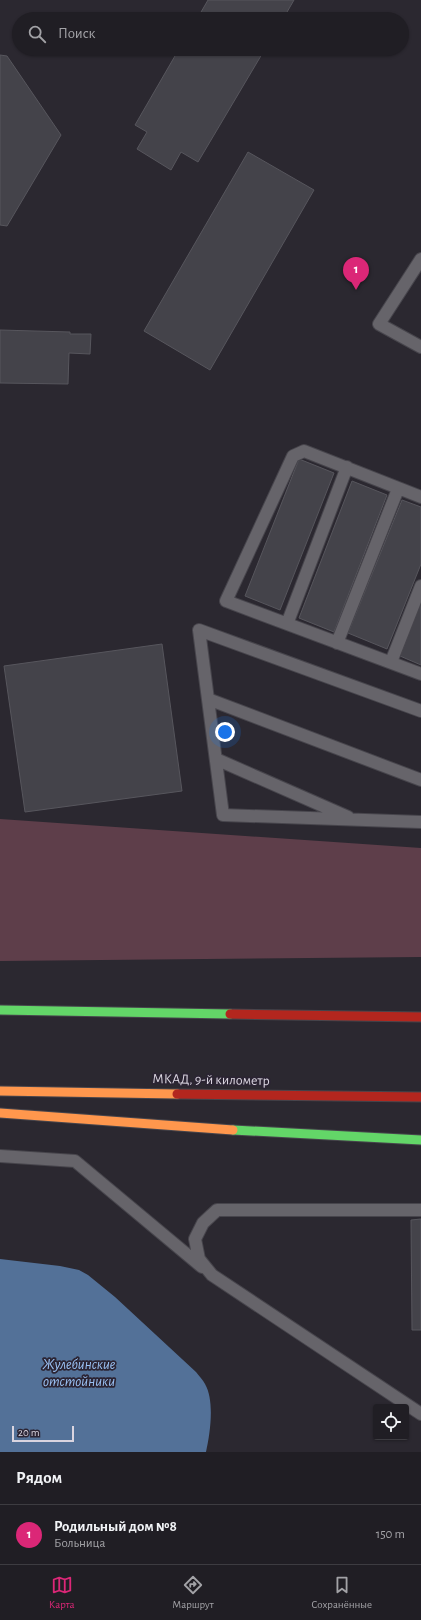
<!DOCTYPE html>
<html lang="ru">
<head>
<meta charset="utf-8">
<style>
	body { margin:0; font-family:"Alegreya Sans",sans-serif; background:#2d2b31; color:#f1f3f6 }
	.controls { position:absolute; right:12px; bottom:12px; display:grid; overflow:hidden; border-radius:4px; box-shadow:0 1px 3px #0004 }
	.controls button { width:36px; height:36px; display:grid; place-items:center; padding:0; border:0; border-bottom:1px solid #3d3c41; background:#201e24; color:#f1f3f6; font:20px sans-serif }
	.scale { position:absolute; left:12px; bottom:10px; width:62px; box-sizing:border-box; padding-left:4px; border:2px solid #dad5e0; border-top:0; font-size:11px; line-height:14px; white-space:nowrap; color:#dad5e0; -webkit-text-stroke:3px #2b2433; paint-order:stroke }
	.you { position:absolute; left:225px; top:732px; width:14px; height:14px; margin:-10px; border:3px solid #fff; border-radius:50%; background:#1a73e8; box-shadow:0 0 0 6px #1a73e833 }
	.badge { display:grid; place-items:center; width:26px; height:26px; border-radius:50%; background:#db2777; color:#fff; font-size:13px; font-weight:700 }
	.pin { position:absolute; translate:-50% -33px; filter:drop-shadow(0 1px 2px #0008) }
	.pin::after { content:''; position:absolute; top:21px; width:14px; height:12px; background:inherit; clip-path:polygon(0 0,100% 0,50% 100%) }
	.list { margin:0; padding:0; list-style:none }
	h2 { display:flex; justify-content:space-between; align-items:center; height:52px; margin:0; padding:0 16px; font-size:17px }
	h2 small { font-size:13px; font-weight:400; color:#a2a2a6 }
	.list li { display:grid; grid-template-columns:26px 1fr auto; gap:12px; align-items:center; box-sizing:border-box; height:60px; padding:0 16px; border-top:1px solid #3d3c41 }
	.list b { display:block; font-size:15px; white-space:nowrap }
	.list p { margin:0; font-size:13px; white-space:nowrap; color:#a2a2a6 }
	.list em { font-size:13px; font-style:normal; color:#a2a2a6 }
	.icon { flex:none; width:22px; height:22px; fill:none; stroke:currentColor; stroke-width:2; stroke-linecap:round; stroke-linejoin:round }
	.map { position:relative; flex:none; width:421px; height:1452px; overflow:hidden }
	.search { position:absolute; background:#201e24; box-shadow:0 1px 3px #0004; left:12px; right:12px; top:12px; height:44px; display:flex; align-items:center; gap:10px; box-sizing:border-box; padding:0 14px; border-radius:22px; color:#a2a2a6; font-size:15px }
	.sheet { height:112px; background:#201e24 }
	nav { display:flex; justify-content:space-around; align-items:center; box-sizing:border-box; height:56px; border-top:1px solid #3d3c41; background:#201e24; font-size:11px; color:#a2a2a6 }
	nav a { display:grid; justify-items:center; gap:2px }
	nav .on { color:#db2777 }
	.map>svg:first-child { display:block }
	.green { fill:#5e3e4a }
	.water { fill:#537198 }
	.building { fill:#44434a; stroke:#57565d }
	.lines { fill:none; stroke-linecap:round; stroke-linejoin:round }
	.lane-casing { stroke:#47454c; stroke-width:14 }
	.fast-casing { stroke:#47454c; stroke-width:11 }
	.slow-casing { stroke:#47454c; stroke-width:11 }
	.jam-casing { stroke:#47454c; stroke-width:11 }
	.lane { stroke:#66646a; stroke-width:12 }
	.fast { stroke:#63d668; stroke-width:9 }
	.slow { stroke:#ff974d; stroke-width:9 }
	.jam { stroke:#b3261e; stroke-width:9 }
	.labels { text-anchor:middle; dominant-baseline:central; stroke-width:3.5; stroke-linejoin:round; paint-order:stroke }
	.street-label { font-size:14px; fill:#dad5e0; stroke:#2b2433 }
	.water-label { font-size:15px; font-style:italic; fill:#9ac1f4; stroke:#2b2433 }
</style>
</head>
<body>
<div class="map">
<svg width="421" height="1452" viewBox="0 0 421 1452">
	<rect width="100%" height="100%" fill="#2b2830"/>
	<path class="green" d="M0,819l421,29v109l-421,4z"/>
	<path class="water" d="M0,1259l60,7 19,4 9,5 27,22 81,75c3,4 7,8 9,12 10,17 5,50 1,68h-206z"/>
	<path class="building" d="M208,0h86l-11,19h-86z
		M179,49h86l-67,113 -17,-10 -10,18 -34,-21 10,-17 -12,-7z
		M0,55l7,1 54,79 -54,91 -7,-1z
		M248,152l66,38 -104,180 -66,-39z
		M0,330l70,2v2h21l-1,20 -21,-1 -1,31 -68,-1z
		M299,459l35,14 -54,137 -35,-14z
		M352,481l35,14 -53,137 -35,-14z
		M402,500l19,7v57l-34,85 -39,-16z
		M421,602v63l-21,-9z
		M162,644l20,147 -157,21 -21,-146z
		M421,1219v111h-9l-1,-110z"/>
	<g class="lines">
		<defs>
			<path id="lane" d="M421,259l-42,65 42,23
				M421,497l-117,-46 -11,5 -67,145 195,73
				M287,624l60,-157
				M337,643l61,-154
				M391,662l30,-76
				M208,699l213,81
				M421,711l-222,-81 24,185 198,7
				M216,759l132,58
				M0,1156l75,5 127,106
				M421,1210h-204l-14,13 -8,16 4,20 13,16 209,139"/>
			<path id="fast" d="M0,1010l230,4
				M233,1130l188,10"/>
			<path id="slow" d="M0,1091l177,3
				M0,1113l233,17"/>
			<path id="jam" d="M230,1014l191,3
				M177,1094l244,3"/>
		</defs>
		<use href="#lane" class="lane-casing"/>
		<use href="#fast" class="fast-casing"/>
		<use href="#slow" class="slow-casing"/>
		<use href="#jam" class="jam-casing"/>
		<use href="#lane" class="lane"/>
		<use href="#fast" class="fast"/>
		<use href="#slow" class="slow"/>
		<use href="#jam" class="jam"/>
	</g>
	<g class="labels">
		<g class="street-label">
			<text transform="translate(211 1080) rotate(1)">МКАД, 9-й километр</text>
		</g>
		<g class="water-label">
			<text x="79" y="1364">Жулебинские<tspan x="79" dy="17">отстойники</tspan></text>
		</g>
	</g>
</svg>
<div class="controls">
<button><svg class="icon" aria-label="locate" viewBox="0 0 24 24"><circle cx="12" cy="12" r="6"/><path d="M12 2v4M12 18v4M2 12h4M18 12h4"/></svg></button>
</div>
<div class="scale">20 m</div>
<div class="you"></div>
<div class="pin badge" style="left:356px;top:290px">1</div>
<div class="search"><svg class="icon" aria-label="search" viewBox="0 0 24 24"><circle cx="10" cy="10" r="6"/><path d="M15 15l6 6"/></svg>Поиск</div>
</div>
<section class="sheet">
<h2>Рядом<small></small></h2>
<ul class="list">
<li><span class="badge">1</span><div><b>Родильный дом №8</b><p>Больница</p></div><em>150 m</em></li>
</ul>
</section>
<nav>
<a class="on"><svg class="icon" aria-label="map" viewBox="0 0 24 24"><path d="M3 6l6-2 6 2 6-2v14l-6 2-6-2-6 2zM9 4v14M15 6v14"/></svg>Карта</a>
<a><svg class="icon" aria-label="directions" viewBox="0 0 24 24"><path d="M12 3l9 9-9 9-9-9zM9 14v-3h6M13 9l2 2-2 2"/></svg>Маршрут</a>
<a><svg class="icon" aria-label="saved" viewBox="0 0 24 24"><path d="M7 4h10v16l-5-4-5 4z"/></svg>Сохранённые</a>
</nav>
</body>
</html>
